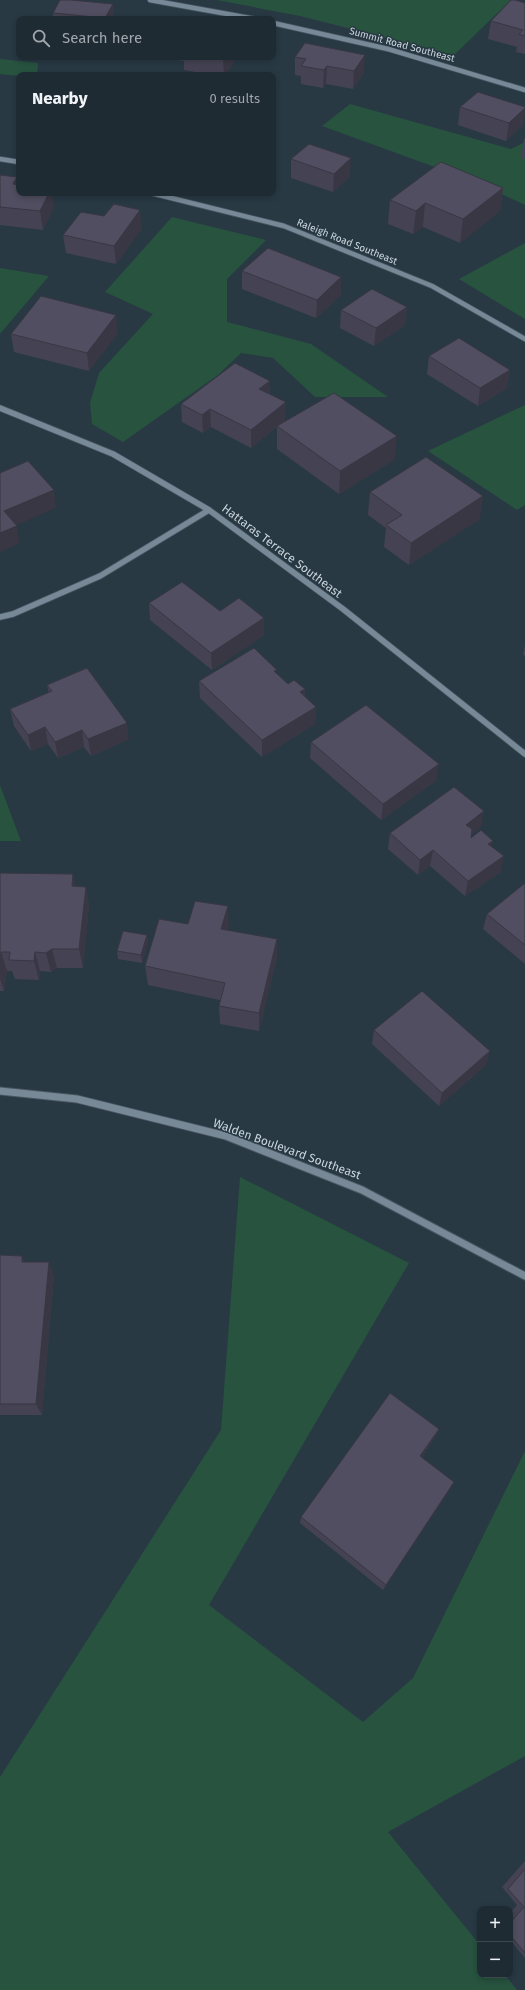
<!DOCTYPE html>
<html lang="en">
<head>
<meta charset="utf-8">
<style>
	body { margin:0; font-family:"Fira Sans",sans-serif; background:#2b373f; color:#f1f3f6 }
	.controls { position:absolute; right:12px; bottom:12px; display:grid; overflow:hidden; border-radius:8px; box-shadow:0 2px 6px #0003 }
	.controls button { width:36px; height:36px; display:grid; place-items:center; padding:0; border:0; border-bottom:1px solid #3c474e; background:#1e2b33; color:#f1f3f6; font:20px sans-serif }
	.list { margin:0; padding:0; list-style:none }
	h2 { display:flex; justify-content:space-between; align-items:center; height:52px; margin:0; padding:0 16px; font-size:17px }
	h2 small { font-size:13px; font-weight:400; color:#a1a7ac }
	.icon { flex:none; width:22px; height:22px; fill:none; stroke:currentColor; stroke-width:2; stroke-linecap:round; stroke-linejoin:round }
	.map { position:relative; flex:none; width:525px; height:1990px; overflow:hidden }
	.search { position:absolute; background:#1e2b33; box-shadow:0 2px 6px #0003; left:16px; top:16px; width:260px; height:44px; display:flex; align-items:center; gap:10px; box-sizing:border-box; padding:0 14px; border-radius:8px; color:#a1a7ac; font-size:15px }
	.panel { position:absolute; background:#1e2b33; box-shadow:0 2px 6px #0003; left:16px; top:72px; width:260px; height:124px; border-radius:8px }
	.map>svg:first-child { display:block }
	.green { fill:#27533f }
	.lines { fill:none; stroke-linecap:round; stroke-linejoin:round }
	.minor-far2-casing { stroke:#485660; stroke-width:6 }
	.minor-far1-casing { stroke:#485660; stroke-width:7 }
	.minor-casing { stroke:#485660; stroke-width:9 }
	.minor-far2 { stroke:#778997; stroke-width:4.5 }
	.minor-far1 { stroke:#778997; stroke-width:5.5 }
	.minor { stroke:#778997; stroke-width:7 }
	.wall { fill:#454353 }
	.shaded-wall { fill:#383743 }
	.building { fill:#504e60; stroke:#383743 }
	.labels { text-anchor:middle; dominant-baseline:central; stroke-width:3; stroke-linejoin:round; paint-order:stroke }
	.far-street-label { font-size:10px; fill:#cad4dc; stroke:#283944 }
	.street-label { font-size:12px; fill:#cad4dc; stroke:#283944 }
</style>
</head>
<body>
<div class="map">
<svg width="525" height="1990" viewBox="0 0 525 1990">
	<rect width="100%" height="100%" fill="#283944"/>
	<path class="green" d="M217,0h294l-57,55 -154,-39z
		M0,59l38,4 -1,12 -18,1 -19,-2z
		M350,104l161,45 14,-7v63l-49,-23 -154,-56z
		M172,217l94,23 -39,39v43l84,22 77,53h-73l-42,-39 -32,-5 -23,22 -95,67 -31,-18 -2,-21 9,-30 54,-59 -48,-22z
		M525,243v76l-66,-40z
		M0,268l49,8 -49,58z
		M525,405v100l-8,5 -89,-59z
		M0,785l21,56h-21z
		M240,1177l169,86 -200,342 154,117 50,-44 112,-227v305l-137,76 92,113v30h25l12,15h-517v-213l221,-347z"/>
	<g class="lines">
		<defs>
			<path id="minor-far2" d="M150,0l105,19
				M273,23l115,26 137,41
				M0,159l19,3
				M151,193l133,33 148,60 93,53"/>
			<path id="minor-far1" d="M0,408l113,46 96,56 134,99 182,145
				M0,617l13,-3 87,-38 109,-66"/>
			<path id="minor" d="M0,1091l77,8 149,37 136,54 163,86"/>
		</defs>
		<use href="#minor-far2" class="minor-far2-casing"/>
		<use href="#minor-far1" class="minor-far1-casing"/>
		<use href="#minor" class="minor-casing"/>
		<use href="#minor-far2" class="minor-far2"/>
		<use href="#minor-far1" class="minor-far1"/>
		<use href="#minor" class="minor"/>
	</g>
	<path class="wall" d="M525,3v51l-9,-2 1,-5 -29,-8 3,-18z
		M53,13l52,5v1h-52z
		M169,57h69l-13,18h-13l-28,-5v-9l-15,-2z
		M295,57l69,16 -11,16 -27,-5 -3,4 -22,-4v-8l-6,-1z
		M460,107l63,18 -17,16 -48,-16z
		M525,138v21l-4,-1 3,-19z
		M291,159l59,17 -17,16 -42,-14z
		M0,175l18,10 36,21 -11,24 -43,-5z
		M503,188l-3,23 -40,32 -37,-16 -10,7 -25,-10 2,-24z
		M104,216l38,12 -26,36 -50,-11 -3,-18z
		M242,271l99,24 -25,23 -74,-29z
		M407,307l-2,18 -31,21 -34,-18 1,-18z
		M118,333l-29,38 -75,-19 -3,-18z
		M429,356l81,14 -3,18 -29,18 -51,-32z
		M270,394l15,26 -4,4 114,35 -56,35 -62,-45v-22l-26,21 -40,-21 -8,6 -21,-11 -1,-18z
		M370,492l110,27 -71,46 -25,-18 2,-19 -18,-13z
		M149,603l71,8 44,7v17l-52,35 -62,-50z
		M525,645v11l-2,-2z
		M277,674l11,10 17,5v8l11,10 -1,17 -53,33 -62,-59 -1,-17z
		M47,685l82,54 -38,17 -7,-9 -26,11 -10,-14 -17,7 -17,-25 -4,-17 39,-16z
		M311,742l125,39 -55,39 -71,-62z
		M481,827l-10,8v3l21,9 9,25 -36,24 -35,-30 -12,9 -30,-26 2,-16z
		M0,873l75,13 11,1 3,19 -6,62h-26l-6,4 -11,-1 -1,9 -24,-1 -3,-8h-5l-3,20h-4z
		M525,883v81l-42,-35 4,-15z
		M188,924l41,2 -2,4 50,28 -18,73 -39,-7 -1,-18 1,-6 -72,-15 -3,-19z
		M147,935l1,8 -6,20 -24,-4 -1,-8z
		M374,1030l112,35 -47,41 -67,-62z
		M0,1255l22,1 3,6 29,13 -12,140h-42z
		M439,1429l-4,8 -13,20 28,32 -67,101 -83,-67 1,-6z
		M525,1861v97l-15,-18v-27l7,-8 -15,-18z"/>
	<path class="shaded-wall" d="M113,4l1,15h-9v-1z
		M365,55l-1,18 -11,16 1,-18z
		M225,57h13l-13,18h-1l-1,-16z
		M327,66l-1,18 -3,4 1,-18z
		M525,108v5l-2,12 -17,16 3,-18z
		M274,137v18l-1,1v-18z
		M351,158l-1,18 -17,16 1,-18z
		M17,177l2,18 -6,-11z
		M503,188l-3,23 -40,32 3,-24z
		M49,193h3l2,13 -11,24 -3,-19z
		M425,203l-2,24 -10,7 3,-23z
		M140,210l2,18 -26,36 -2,-18z
		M341,277v18l-25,23 1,-18z
		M407,307l-2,18 -31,21 2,-18z
		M116,315l2,18 -29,38 -2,-18z
		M510,370l-3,18 -29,18 2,-18z
		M270,381v18l-11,-10z
		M286,402l-1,18 -7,6h-1v1l-26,21v-18z
		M210,409l1,18 -8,6 -1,-18z
		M397,436l-2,23 -56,35 1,-23z
		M54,490l2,18 -48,21 -4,-18z
		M483,496l-3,23 -71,46 2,-22z
		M17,526l3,17 -20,9v-19z
		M264,618v17l-52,35 -1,-17z
		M305,689l-1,17 -4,-14z
		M316,707l-1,17 -53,33v-17z
		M127,723l2,16 -38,17 -3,-17z
		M45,727l3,17 -17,7 -3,-16z
		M82,730l2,17 -26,11 -3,-16z
		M439,764l-3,17 -55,39 2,-16z
		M484,811l-3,16 -18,14 3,-16z
		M493,841l-4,15 -1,-12z
		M433,850l-3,16 -12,9 2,-15z
		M504,856l-3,16 -36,24 3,-15z
		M73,874l4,20 -5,-8z
		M86,887l3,19 -6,62 -4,-19z
		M228,906l1,20 -7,22 -1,-19z
		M147,935l1,8 -6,20 -1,-8z
		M277,939v19l-18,73v-18z
		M52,949l5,19 -6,4 -5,-19z
		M1,952l6,19 -3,20 -4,-12v-19z
		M35,952l5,19 -1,9 -5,-19z
		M490,1051l-4,14 -47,41 3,-13z
		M22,1256l6,14 -6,-8z
		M49,1262l5,13 -12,140 -6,-11z
		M439,1429l-4,8 -18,27 3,-8z
		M454,1482l-4,7 -67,101 3,-5z"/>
	<path class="building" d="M60,0h11l42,4 -8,14 -52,-5z
		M511,0h4l10,3v33l-6,-2 4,-4 -32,-9z
		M187,17l13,2h-15z
		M305,43l60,12 -11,16 -27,-5 -3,4 -23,-4 5,-7 -11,-2z
		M211,57h14l-2,2z
		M478,92l47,15v1l-16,15 -49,-16z
		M309,144l42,14 -17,16 -43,-15z
		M441,162l62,26 -40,31 -38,-16 -9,8 -26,-11z
		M0,175l17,2 -4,7 6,1v8h30l-9,18 -40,-4z
		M114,204l26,6 -26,36 -51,-11 18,-23 23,4z
		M268,248l73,29 -24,23 -75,-29z
		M372,289l35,18 -31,21 -35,-18z
		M41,296l75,19 -29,38 -76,-19z
		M459,338l51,32 -30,18 -51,-32z
		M235,363l35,18 -11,8 27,13 -35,28 -41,-21 -8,6 -21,-11z
		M334,393l63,43 -57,35 -63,-45z
		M426,457l57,39 -72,47 -25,-18 16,-10 -32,-23z
		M28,461l26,29 -50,21 13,15 -17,7v-60z
		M182,582l38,29 19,-13 25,20 -53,35 -62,-50z
		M254,648l23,22 -3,1 14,13 6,-4 11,9 -5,3 16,15 -54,33 -63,-59z
		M87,668l40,55 -39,16 -6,-9 -27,12 -10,-15 -17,8 -18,-26 42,-18 -5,-6z
		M366,705l73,59 -56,40 -72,-62z
		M454,787l30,24 -18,14 6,4 -1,9 10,-8 12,11 -5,3 16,12 -36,25 -35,-31 -13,10 -30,-27z
		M0,873l73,1 -1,12 14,1 -7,62h-27l-6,4 -11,-1 -1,9 -25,-1 1,-8h-9l-1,8z
		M525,883v62l-38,-31z
		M195,901l33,5 -7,23 56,10 -18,74 -40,-7 6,-23 -80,-17 14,-47 29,5z
		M123,931l24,4 -6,20 -24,-4z
		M422,991l68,60 -48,42 -68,-63z
		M0,1255l22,1v6h27l-13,142h-36z
		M390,1393l49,36 -19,27 34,26 -68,103 -85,-68z
		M525,1869v84l-15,-18v-12l14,-16 -16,-18z"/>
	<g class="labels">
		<g class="far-street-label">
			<text transform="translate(402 45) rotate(15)">Summit Road Southeast</text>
			<text transform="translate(347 242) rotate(22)">Raleigh Road Southeast</text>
		</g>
		<g class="street-label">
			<text transform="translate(282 551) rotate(37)">Hattaras Terrace Southeast</text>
			<text transform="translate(287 1149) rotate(20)">Walden Boulevard Southeast</text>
		</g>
	</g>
</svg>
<div class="controls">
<button>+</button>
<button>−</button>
</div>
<div class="search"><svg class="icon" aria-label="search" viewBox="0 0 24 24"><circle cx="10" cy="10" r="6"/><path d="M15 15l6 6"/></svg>Search here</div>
<section class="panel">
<h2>Nearby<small>0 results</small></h2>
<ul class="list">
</ul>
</section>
</div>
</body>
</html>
